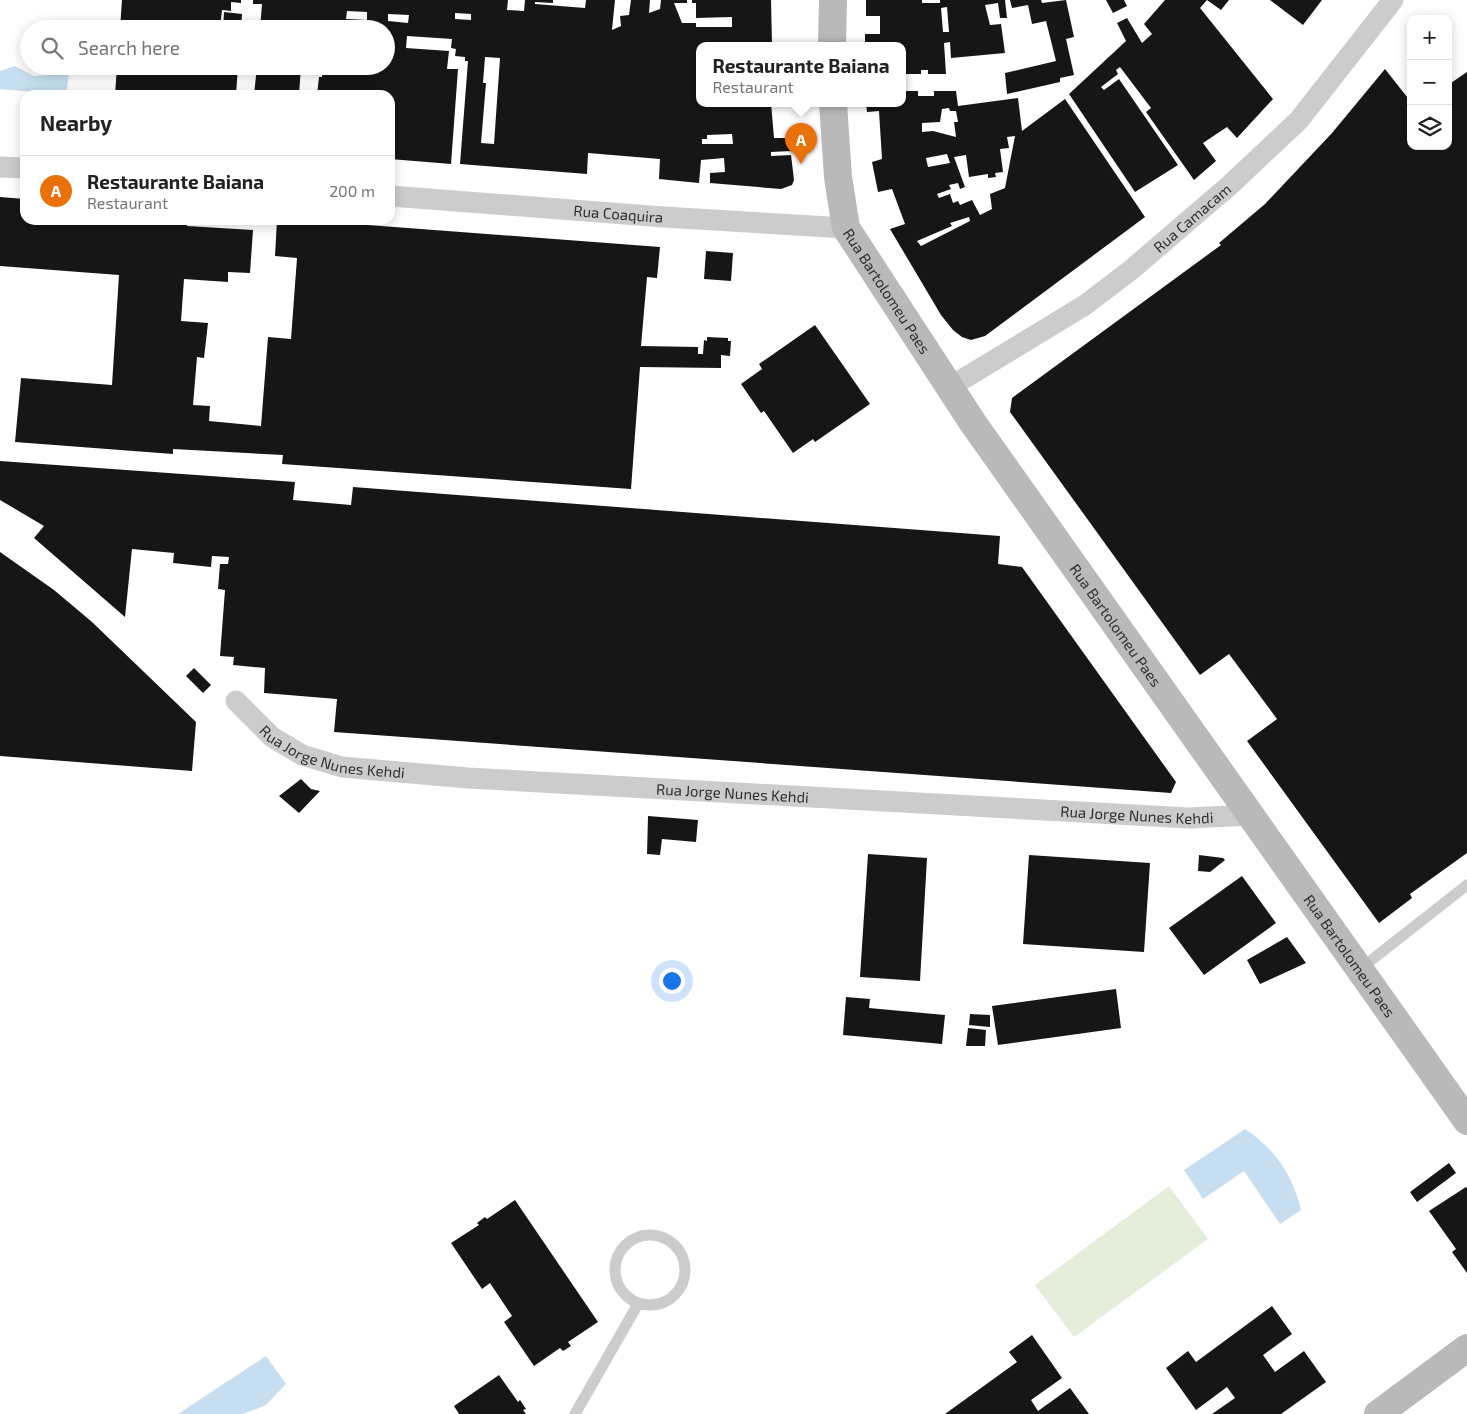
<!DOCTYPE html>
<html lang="en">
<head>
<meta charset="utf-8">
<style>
	body { margin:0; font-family:"Exo 2",sans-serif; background:#f6f6f6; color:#222 }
	.controls { position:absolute; right:15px; top:15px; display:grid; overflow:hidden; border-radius:10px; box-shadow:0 2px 12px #0003 }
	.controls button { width:45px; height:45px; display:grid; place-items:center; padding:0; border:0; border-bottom:1px solid #e0e0e0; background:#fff; color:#222; font:25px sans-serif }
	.you { position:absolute; left:671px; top:980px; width:18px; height:18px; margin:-12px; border:4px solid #fff; border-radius:50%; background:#1a73e8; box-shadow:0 0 0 8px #1a73e833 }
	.badge { display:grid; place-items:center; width:32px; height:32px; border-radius:50%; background:#db2777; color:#fff; font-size:16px; font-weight:700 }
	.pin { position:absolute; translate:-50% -41px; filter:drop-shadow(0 1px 2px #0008) }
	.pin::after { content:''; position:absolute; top:26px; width:18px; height:15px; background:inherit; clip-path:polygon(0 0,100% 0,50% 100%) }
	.popup { position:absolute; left:696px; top:42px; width:210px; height:65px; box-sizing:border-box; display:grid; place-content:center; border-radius:10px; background:#fff; filter:drop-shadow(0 1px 4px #0005); font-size:16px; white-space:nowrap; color:#767676 }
	.popup b { font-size:19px; color:#222 }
	.popup::after { content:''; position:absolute; left:50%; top:100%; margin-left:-10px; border:10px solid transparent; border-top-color:#fff }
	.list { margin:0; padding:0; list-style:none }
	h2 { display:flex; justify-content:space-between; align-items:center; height:65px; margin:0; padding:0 20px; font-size:21px }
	h2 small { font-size:16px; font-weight:400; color:#767676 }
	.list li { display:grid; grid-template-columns:32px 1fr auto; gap:15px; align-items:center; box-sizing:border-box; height:70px; padding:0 20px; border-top:1px solid #e0e0e0 }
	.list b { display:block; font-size:19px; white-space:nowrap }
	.list p { margin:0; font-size:16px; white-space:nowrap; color:#767676 }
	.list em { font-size:16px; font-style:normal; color:#767676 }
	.icon { flex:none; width:28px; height:28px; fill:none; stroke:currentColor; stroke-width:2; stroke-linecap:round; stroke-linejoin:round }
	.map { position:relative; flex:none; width:1467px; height:1414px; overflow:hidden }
	.search { position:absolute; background:#fff; box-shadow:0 2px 12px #0003; left:20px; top:20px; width:375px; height:55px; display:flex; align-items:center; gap:12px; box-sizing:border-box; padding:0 18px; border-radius:28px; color:#767676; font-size:19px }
	.panel { position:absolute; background:#fff; box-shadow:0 2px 12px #0003; left:20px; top:90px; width:375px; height:135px; border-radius:15px }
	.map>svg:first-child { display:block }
	.green { fill:#e5eedb }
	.water { fill:#c6deef }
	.building { fill:#161616; fill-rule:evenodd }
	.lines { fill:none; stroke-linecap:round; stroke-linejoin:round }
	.lane { stroke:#ccc; stroke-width:11 }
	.street { stroke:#ccc; stroke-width:21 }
	.secondary { stroke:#b9b9b9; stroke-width:28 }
	.labels { text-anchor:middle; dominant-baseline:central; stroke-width:5; stroke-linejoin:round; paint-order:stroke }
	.street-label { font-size:15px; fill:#2f2f2f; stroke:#fff }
</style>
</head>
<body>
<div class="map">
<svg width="1467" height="1414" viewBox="0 0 1467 1414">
	<rect width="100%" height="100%" fill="#fff"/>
	<path class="green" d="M1169,1186l39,53 -134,98 -39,-52z"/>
	<path class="water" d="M15,66l19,10 35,-3 -3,22 -66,-6v-18z
		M1245,1129c30,20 48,46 56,81l-21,14 -36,-53 -41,28 -19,-29z
		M266,1356l20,28 -20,21 -23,9h-65z"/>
	<path class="building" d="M122,0h119v3l-10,-1v9l-9,-1 -2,19h-100z
		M253,0h255l-1,10 17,1 1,-11h28v3l-18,-1v2l50,4 1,-8h29l-3,30 9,-4 -1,-10 9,-1 2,-15h19l-1,13 11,-4 1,-9h26v3h-13l8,20h14v4h36v-10l-36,1v-15h-4v-3h79l1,45h-72v18h-4v2h4v38h15v2l56,-2 3,35h15l2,13 -20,1v4l20,-1 3,25 -2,5 -11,4 -71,-6v-10l15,-1 -1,-14 -23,2 -2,23 -40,-4 1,-20 -72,-6 -1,21 -127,-10 8,-103h-3v-4l-10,-1 1,-7 -5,-1 1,-9 -45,-3 -1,12 43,3 -2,18h11l-7,95 -61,-5v-64h-73l2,-18h3l1,-11h63v-37h-126l2,-25h-9zM347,11l20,1v8l-21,-1zM455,13l16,1v6l-16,-1zM388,14l21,1 -1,8 -20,-2zM485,57l15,1 -6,86 -13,-1 5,-60h-3zM732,134l1,10h-31v-5h5v-4z
		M866,0h56v3h18v-3h65l2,18h-7l-2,-15 -13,2 5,20 11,-1 4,29 -54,5 -1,-16 -6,1 2,31h-18v-4h-7v4h-19v-29h-37v-11h15v-18h-14zM947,7l2,25h-6l-2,-24z
		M1010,0h31l1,3 24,-3 8,37 -8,2 8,36 -14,3v4l-53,12 -2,-21 51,-12 -10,-40 -14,3 -4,-19 -16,3z
		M1106,0h18l3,6 -14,7z
		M1165,0h42l-7,8 73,91 -36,39 -10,-11 -24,16 13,18 -22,19 -48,-68 5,-4 -31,-41 -4,3 2,4 -17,13 3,3 15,-11 59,86 -43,27 -66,-98 57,-53 -9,-18 10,-5 15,25 10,-9 -8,-10z
		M1207,0h22l-8,10z
		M1270,0h52l-19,25z
		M224,12l18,2 -1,15h-18z
		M117,66h121l-2,29h-121z
		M257,66h44l-2,29h-45z
		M1385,69l26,33v44h37v-61l19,-13v781l-57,41 2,4 -33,25 -132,-182 30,-22 -48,-65 -29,21 -190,-263 2,-14 209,-153 -2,-2 46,-39 67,-71z
		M902,91h16v5h16v-5h22l2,15 60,-8 4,33 43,-32 80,118 -160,119 -14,4 -9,-3 -9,-7 -12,-15 -51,-86 15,-5 -13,-35 -14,3 -6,-30 10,-3 -3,-48 -12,1 -1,-9h36zM949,108l1,3h6l2,11h-4l2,15 -23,-6 -11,1v-9l18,-1 2,-13zM1015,136l-10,52 -15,6 2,15 -12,6 -8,-15 -12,5 -2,-4 -5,2 -3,-9 -11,4 -2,-4 14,-5 -2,-4 9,-2 2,6 5,-2 -11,-30 12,-2 3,22 19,-3v4l8,-1 -1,-4 8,-1 -3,-23 9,-1 -2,-11zM947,154l3,9 -22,4 -2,-9zM969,217l1,4 -49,25 -4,-5 35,-15 -2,-3z
		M0,197l25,2v21h163l-1,6 66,4 -3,43 -22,-1v10l-44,-3 -3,42 27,2 -4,35 -7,-1 -4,48 17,1 -1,15 52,5 7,-89 23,2 6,-81 -22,-2 2,-36h25l358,27 -3,31 -10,-1 -6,69 57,1v7h5l1,-14 3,1v-4l21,1v3h3l-1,15 -9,-1v13l-81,-1 -9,122 -349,-25 1,-9 -110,-6v5l-158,-12 6,-64 91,7 7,-110 -119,-9z
		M706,251l27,2 -2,28 -27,-2z
		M815,325l55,79 -55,38 -2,-3 -20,14 -29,-42 -3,2 -20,-29 21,-15 -3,-5z
		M0,461l295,21 -2,18 58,5 2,-18 647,49 -2,28 24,3 154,215 -5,11 -837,-61 3,-33 -73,-6 1,-25 -32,-3 1,-8 -14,-1 5,-66 -7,-1 2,-25h8l1,-7 -17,-1 -1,11 -38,-4 1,-10 -42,-4 -7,68 -91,-79 10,-12 -44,-26z
		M0,552l54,38 38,32 104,100 -4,49 -192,-15z
		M194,668l17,17 -8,8 -17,-17z
		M301,779l10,10 9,2 -21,22 -20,-17z
		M648,816l50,4 -2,22 -34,-3 -2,16 -13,-1z
		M868,854l59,4 -7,123 -60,-4z
		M1029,855l121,8 -6,89 -121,-8z
		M1199,855l24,3 2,2 -15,12 -12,-1z
		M1242,876l34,47 -72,52 -35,-47z
		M1287,937l19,26 -46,21 -13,-24z
		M1116,989l5,39 -123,17 -6,-39z
		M846,997l24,2 -1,9 76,7 -3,29 -99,-9z
		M970,1014l20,1v12l-21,-2z
		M968,1028l18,2 -1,16h-19z
		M1449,1163l7,10 -39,29 -7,-10z
		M1466,1187l1,1v85l-15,-21 4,-3 -27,-38z
		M515,1200l83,122 -30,20 3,4 -8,5 -3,-3 -26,18 -30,-44 8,-6 -22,-33 -8,6 -31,-46 28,-18 -2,-2 8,-6 2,2z
		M1272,1306l20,28 -29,21 12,17 29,-21 22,31 -45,32h-69l23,-16 -8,-11 -31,23 -30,-42 22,-17 8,11z
		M1032,1335l30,43 -31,22 7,11 32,-23 19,26h-144l72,-52 -8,-10z
		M499,1375l19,27 2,-2 6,9 -3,1 3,4h-67l-5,-8z"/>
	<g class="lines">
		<path class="lane" d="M1360,969l107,-84
			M615 1270a35 35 0 1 1 70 0a35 35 0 1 1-70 0Z
			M575,1414l63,-110"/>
		<g class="street">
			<path d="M0,167l25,1"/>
			<path id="s1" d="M390,196l273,21 183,11"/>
			<path id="s2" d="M950,387l135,-82 46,-35 99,-85 69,-65 94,-120"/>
			<path id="s3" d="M236,701l36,36 30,18 40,12 126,11 721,40 62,-3"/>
		</g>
		<g class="secondary">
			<path d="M832,45l1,-45"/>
			<path id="s4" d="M833,103l5,74 8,51 127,195 494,698"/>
			<path d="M1378,1414l89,-66"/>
		</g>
	</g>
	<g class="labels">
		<g class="street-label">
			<text stroke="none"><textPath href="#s1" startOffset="229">Rua Coaquira</textPath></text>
			<text stroke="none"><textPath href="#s2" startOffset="296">Rua Camacam</textPath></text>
			<text stroke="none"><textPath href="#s4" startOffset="201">Rua Bartolomeu Paes</textPath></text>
			<text stroke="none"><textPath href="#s4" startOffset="606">Rua Bartolomeu Paes</textPath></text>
			<text stroke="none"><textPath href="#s3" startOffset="114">Rua Jorge Nunes Kehdi</textPath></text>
			<text stroke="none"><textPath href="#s3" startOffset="519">Rua Jorge Nunes Kehdi</textPath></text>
			<text stroke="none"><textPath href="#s3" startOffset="924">Rua Jorge Nunes Kehdi</textPath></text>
			<text stroke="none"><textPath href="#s4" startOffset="1011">Rua Bartolomeu Paes</textPath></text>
		</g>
	</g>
</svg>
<div class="controls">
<button>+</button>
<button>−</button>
<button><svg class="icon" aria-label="layers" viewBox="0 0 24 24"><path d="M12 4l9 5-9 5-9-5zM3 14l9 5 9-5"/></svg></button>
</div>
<div class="you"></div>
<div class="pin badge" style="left:801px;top:164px;background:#e8710a">A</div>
<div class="popup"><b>Restaurante Baiana</b>Restaurant</div>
<div class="search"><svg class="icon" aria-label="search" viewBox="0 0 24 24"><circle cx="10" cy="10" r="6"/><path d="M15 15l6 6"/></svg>Search here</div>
<section class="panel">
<h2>Nearby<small></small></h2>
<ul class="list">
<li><span class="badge" style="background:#e8710a">A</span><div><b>Restaurante Baiana</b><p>Restaurant</p></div><em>200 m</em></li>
</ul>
</section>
</div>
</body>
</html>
